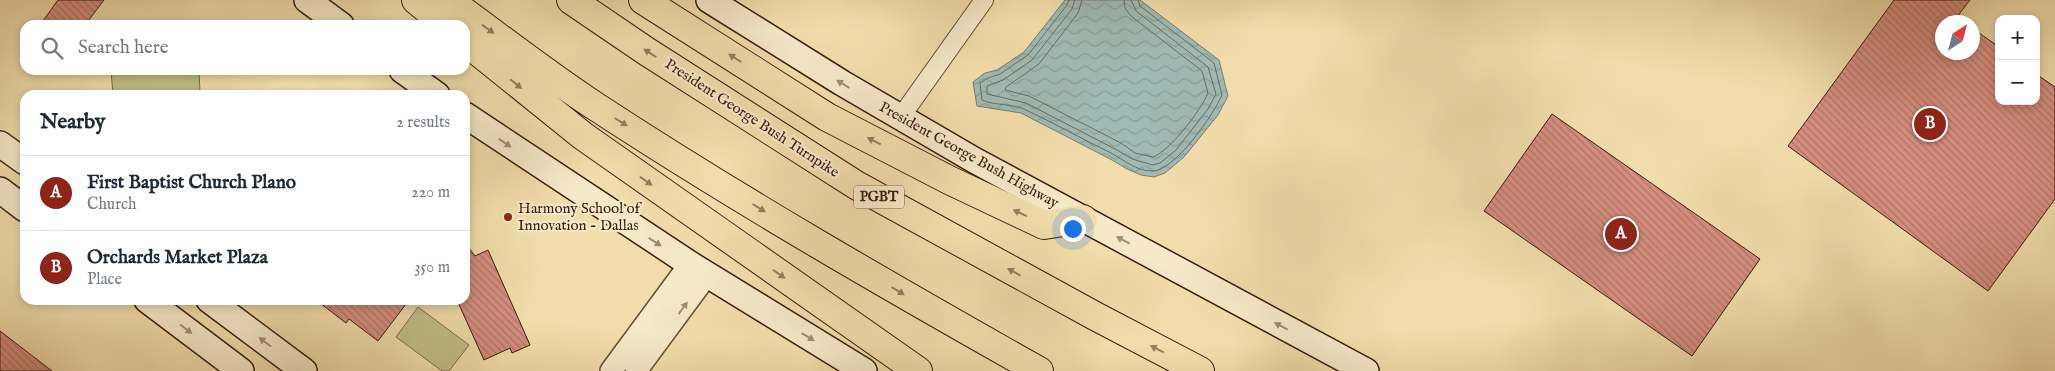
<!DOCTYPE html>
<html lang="en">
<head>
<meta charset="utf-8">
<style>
	body { margin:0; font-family:"IM FELL English",serif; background:#f2f2f3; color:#1f2937 }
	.controls { position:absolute; right:15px; top:15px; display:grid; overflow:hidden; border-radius:10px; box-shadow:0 2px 8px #0003 }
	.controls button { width:45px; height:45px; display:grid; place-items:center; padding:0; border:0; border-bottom:1px solid #e0e1e3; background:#fff; color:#1f2937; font:25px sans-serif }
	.compass { position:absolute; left:1935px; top:15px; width:45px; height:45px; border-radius:50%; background:#fff; box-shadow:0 2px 8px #0003; rotate:36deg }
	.you { position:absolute; left:1072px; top:228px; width:18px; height:18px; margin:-12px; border:4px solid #fff; border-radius:50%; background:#1a73e8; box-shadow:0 0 0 8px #1a73e833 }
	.badge { display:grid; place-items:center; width:32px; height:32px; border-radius:50%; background:#8f2418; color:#fff; font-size:16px; font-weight:700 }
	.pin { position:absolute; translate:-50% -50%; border:2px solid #fff; box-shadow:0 1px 5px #0006 }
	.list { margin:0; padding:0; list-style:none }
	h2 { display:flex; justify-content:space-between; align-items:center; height:65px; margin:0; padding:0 20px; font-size:21px }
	h2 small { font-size:16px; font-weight:400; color:#747a83 }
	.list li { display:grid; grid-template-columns:32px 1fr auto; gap:15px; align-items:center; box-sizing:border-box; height:75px; padding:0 20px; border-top:1px solid #e0e1e3 }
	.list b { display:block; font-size:19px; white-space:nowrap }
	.list p { margin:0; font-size:16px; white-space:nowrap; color:#747a83 }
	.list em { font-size:16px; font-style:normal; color:#747a83 }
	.icon { flex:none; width:28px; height:28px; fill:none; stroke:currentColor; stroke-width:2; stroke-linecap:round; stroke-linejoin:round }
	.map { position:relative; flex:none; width:2055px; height:371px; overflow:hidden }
	.search { position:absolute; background:#fff; box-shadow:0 2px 8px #0003; left:20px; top:20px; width:450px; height:55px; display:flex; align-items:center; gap:12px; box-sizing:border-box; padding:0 18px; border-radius:15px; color:#747a83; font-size:19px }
	.panel { position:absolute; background:#fff; box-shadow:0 2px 8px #0003; left:20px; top:90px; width:450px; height:215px; border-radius:15px }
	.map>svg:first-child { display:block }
	.garden { fill:#c0bf85; stroke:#7c6d4a }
	.water { fill:url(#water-waves); stroke:#767a72 }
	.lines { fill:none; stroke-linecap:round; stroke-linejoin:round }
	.shore { stroke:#6c6a62; stroke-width:1 }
	.building { fill:url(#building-back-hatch); stroke:#381b0f }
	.minor-casing { stroke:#664c36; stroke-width:20 }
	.tertiary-casing { stroke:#664c36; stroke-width:24 }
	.secondary-casing { stroke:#381b0f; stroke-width:28 }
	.motorway-casing { stroke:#381b0f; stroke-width:30 }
	.minor { stroke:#f6e9c8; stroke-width:18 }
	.tertiary { stroke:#f6e9c8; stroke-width:21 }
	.secondary { stroke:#f6e9c8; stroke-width:25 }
	.motorway { stroke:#f1ddab; stroke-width:28 }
	.oneway { fill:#947c5d }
	.oneway2 { fill:#a08c75 }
	.poi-dot { fill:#8f2418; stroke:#f6e9c8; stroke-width:2 }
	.labels { text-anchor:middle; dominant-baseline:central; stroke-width:4.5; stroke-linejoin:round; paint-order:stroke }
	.shield { fill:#f6e9c8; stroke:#715946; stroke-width:1 }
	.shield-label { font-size:14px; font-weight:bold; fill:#381b0f }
	.street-label { font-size:15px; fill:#381b0f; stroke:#f6e9c8 }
	.poi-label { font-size:15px; fill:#381b0f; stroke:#f6e9c8; text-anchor:start }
</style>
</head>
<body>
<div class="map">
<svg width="2055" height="371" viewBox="0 0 2055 371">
	<defs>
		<pattern id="water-waves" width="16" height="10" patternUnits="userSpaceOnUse" patternTransform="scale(1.25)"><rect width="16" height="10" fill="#9fbab4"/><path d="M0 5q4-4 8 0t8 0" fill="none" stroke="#8a9f9a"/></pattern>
		<pattern id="building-back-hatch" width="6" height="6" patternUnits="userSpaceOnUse" patternTransform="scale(1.25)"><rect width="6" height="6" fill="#d68e80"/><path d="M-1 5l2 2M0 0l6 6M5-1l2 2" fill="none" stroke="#af7367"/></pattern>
	</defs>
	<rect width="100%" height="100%" fill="#f1ddab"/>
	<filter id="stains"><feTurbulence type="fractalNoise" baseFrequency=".004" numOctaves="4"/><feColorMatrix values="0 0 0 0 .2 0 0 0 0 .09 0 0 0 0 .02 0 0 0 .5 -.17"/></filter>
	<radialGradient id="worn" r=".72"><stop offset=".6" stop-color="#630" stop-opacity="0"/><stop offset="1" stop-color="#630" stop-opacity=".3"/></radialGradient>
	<path class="garden" d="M111,70h88l1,22 -87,3z
		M418,307l51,38 -20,26h-7l-46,-34z"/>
	<path class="water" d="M1065,0h75l79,60 9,36 -10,19 -34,42 -19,16 -11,4 -13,-2 -14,-6 -15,-9 -91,-47 -44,-7 -4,-24 12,-9 12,-3 27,-18z"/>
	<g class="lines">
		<path class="shore" d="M1069,0l-2,5 -39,50 -28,19 -12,4 -8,5 2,17c13,6 30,3 44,10 28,13 56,29 85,43 13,7 25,18 41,18 22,1 62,-57 70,-76l-8,-32 -74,-57 -2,-6
			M1075,0l-3,9 -40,51 -29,20 -16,6v8l39,9 91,47 15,9 21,6 7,-2 16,-13 32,-41 8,-15 -8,-27 -72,-56 -5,-11
			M1082,0l-4,13 -39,51 -33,23 -1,3 24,6 92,47 14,10 18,4c17,-6 48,-47 55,-64l-6,-22 -71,-55 -6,-8 -1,-8"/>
	</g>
	<path class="building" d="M58,0h46l-19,25h-45z
		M1894,0h76l-17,22h-11v30h30v-24l27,19v54h37v-27l19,13v112l-67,92 -200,-145z
		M1552,114l208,145 -68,97 -208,-145z
		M465,243l10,13 13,-6 42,95 -18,8 -2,-5 -26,12 -27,-60h8z
		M316,300h93l-31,41 -29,-22 -3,4z
		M0,331l52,40h-52z"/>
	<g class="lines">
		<defs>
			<path id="minor" d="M900,118l84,-118"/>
			<path id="tertiary" d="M611,371l79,-107
				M636,371l71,-96"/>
			<path id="secondary" d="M307,0l34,25
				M709,0l133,83 132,77 392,211
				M402,70l35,25
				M465,115l225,149 174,107
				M0,144l25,18
				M0,190l25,19
				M147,300l94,71
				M209,300l95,71"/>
			<path id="motorway" d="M416,0l30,25
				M448,0c50,36 99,75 150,108 144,94 292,179 441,263
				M571,0l75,51 210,134 239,131 105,55
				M643,0l184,117 122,63 95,45 39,-6
				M465,41l118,95 335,235"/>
		</defs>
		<use href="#minor" class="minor-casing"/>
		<use href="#tertiary" class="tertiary-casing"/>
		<use href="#secondary" class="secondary-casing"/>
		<use href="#motorway" class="motorway-casing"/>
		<use href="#minor" class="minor"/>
		<use href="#tertiary" class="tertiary"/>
		<use href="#secondary" class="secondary"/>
		<use href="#motorway" class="motorway"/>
	</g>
	<defs><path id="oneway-solid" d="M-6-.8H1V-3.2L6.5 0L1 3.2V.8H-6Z" transform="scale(1.25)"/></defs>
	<g class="oneway">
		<use href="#oneway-solid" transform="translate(488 29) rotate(36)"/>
		<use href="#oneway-solid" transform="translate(650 53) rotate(-147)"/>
		<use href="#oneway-solid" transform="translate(735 58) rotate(-148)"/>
		<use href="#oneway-solid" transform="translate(516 84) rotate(39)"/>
		<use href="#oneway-solid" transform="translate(621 122) rotate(32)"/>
		<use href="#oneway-solid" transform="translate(874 141) rotate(-153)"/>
		<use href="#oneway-solid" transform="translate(646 181) rotate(35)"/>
		<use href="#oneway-solid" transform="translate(759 208) rotate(32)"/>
		<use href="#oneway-solid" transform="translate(1020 213) rotate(-155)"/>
		<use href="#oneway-solid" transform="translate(1014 272) rotate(-151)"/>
		<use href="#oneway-solid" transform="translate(779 274) rotate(35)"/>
		<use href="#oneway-solid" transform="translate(898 291) rotate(31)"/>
		<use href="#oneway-solid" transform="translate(1157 349) rotate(-153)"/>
	</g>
	<g class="oneway2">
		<use href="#oneway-solid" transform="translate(843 84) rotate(-149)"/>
		<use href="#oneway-solid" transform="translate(505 143) rotate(34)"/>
		<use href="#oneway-solid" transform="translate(1123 240) rotate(-152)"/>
		<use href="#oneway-solid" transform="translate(655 242) rotate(33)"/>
		<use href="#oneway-solid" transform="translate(683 308) rotate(-54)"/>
		<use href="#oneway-solid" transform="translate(1281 326) rotate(-152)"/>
		<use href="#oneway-solid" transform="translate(186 329) rotate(37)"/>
		<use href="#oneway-solid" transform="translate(808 337) rotate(31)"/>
		<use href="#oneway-solid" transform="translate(265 342) rotate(-143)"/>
	</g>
	<circle class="poi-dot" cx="508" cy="217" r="5"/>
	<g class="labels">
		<rect class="shield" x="854" y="185.5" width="50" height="23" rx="4"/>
		<g class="shield-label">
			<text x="879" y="197">PGBT</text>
		</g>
		<g class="street-label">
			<text transform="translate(752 118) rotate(33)">President George Bush Turnpike</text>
			<text transform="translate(969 155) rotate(29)">President George Bush Highway</text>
		</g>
		<g class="poi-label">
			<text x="518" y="208">Harmony School of<tspan x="518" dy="17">Innovation - Dallas</tspan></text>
		</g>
	</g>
	<rect width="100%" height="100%" filter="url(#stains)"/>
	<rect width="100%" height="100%" fill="url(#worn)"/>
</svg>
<div class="controls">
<button>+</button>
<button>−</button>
</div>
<svg class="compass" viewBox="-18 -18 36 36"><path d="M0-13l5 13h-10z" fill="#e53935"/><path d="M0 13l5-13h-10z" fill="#747a83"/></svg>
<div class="you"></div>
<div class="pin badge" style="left:1621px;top:234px">A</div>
<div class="pin badge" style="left:1930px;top:124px">B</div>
<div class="search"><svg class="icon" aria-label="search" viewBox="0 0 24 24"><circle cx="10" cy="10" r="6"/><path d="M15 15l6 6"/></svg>Search here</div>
<section class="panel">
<h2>Nearby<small>2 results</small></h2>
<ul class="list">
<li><span class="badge">A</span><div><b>First Baptist Church Plano</b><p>Church</p></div><em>220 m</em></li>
<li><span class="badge">B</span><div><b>Orchards Market Plaza</b><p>Place</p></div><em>350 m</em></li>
</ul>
</section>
</div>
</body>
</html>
